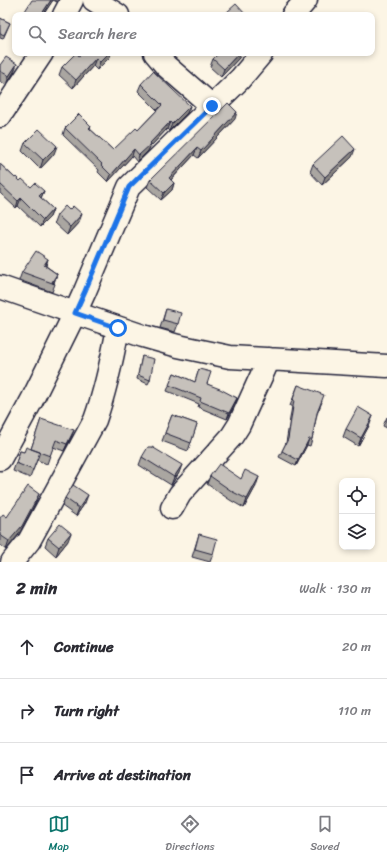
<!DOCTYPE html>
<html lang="en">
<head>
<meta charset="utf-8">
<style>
	body { margin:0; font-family:Sriracha,sans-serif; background:#f7f7f7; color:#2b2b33 }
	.controls { position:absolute; right:12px; bottom:12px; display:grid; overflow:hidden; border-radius:8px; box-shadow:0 2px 6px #0003 }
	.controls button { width:36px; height:36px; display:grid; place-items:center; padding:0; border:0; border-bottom:1px solid #e1e1e2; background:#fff; color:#2b2b33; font:20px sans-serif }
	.stop { position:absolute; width:12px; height:12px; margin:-9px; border:3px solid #1a73e8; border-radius:50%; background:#fff }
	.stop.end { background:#1a73e8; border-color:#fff; box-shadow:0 1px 4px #0008 }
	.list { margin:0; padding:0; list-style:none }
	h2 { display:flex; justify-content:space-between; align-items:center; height:52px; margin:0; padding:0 16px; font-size:17px }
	h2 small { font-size:13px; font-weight:400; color:#7c7c81 }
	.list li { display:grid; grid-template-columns:26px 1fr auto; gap:12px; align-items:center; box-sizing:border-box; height:64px; padding:0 16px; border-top:1px solid #e1e1e2 }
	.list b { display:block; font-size:15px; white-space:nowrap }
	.list em { font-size:13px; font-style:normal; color:#7c7c81 }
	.icon { flex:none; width:22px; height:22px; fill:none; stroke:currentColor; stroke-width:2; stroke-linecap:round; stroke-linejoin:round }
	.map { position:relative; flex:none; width:387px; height:562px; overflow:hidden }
	.search { position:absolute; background:#fff; box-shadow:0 2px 6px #0003; left:12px; right:12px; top:12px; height:44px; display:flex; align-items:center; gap:10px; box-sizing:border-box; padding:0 14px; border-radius:8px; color:#7c7c81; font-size:15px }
	.sheet { height:244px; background:#fff }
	nav { display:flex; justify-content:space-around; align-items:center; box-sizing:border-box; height:56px; border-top:1px solid #e1e1e2; background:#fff; font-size:11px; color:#7c7c81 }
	nav a { display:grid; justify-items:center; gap:2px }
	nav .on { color:#0f766e }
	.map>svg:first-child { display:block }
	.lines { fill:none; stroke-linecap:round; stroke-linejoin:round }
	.minor-casing { stroke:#22223b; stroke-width:25 }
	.minor { stroke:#fcf5e5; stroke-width:22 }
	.wall { fill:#aaa6a1; stroke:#22223b }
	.shaded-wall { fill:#8b8783; stroke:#22223b }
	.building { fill:#c6c1bb; stroke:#22223b }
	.route { stroke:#1a73e8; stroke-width:5 }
</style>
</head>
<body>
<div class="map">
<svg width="387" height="562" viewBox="0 0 387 562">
	<rect width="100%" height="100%" fill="#fcf5e5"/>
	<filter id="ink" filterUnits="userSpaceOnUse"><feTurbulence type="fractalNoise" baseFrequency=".025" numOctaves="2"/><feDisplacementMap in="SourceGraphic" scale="8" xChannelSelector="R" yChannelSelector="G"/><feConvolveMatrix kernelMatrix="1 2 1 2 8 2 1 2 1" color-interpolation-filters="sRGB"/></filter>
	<g filter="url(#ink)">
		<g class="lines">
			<defs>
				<path id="minor" d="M94,0l24,15
					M64,15l8,-15
					M293,15l13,-15
					M155,53l11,13 46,40
					M0,116l42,-63
					M0,287l75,26 10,-22 44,-104 111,-108 22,-26
					M0,459l32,-59 43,-87 68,23 35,10 52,11 157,9
					M172,508l8,-14 9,-10 43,-48 7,-11 30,-66
					M12,562l17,-21 66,-121c11,-31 17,-60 23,-92"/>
			</defs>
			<use href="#minor" class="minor-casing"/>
			<use href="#minor" class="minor"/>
		</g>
		<path class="wall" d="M53,0h5l-1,2z
			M53,0l-10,15h-20l2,-4z
			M0,18l10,5 -7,16 -3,-1z
			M219,53h22l-2,5 -18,19 -11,-10 3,-8z
			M79,56l31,1 -13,13 -4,-4 -20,22 -14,-13 3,-8z
			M0,65l14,7 -8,13 -6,-4z
			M141,84l49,22 -3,7 -18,18 -2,-2 -17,18 -2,4 -11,11 -5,-6 -24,26 -10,-10 1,-2 -36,-35 2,-7 26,-2 -1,3 23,21 25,-20 19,-20 -19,-19z
			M235,119l-37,39 -4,-3 -23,25 3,3 -2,7 -11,10 -14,-13 3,-7z
			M25,143l29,11 -14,15 -18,-18z
			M352,157l-30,28 -12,-13 3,-8z
			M0,164l15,14 16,9 13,4 -3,7 12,11 -3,8 -10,10 -22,-21 -2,2 -16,-15z
			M57,215l22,7 -12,13 -13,-12z
			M48,259l-2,7 11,8 -3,9 1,1 -3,8 -33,-12 3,-8z
			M166,309l12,15 -3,8 -15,-4z
			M142,356l8,24 -2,4 -11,-5z
			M199,369l8,15 30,14 -2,6 -8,15 -29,-12 1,-3 -32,-13 7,-18 21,9z
			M298,385l24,17 -5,12 -5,25 -2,7 -3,-1 -11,21 -17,-9 7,-14 6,-37h-2z
			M172,415l25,9 -9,27 -26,-10z
			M387,417v11l-4,-2z
			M41,419l30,19 -7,13 -11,-4 -6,17 -10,-4 -7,18 -17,-7 7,-20 4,1 7,-3z
			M370,424l-12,22 -15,-9 3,-8z
			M142,457l37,16 -8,12 -32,-20z
			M210,476l31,3 15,7 -12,22 -14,-8 -23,-16z
			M65,498l20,5 -9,13 -14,-10z
			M36,502l-17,32 -13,16 -6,-5v-27l7,-1z
			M199,534l14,20 -3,8 -18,-5z
			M48,538l20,3 -12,15 -11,-10z"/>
		<path class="shaded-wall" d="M51,0h2l-10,15h-2z
			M109,53h2l-1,4 -13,13 3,-8z
			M239,53h2l-2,5 -18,19 3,-8z
			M96,58l-3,8 -20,22 3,-8z
			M17,64l-3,8 -8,13 3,-9z
			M190,106l-3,7 -18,18 3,-7z
			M237,112l-2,7 -37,39 3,-7z
			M170,122l-3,7 -17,18 -2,4 -11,11 2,-7 11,-12z
			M57,146l-3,8 -14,15 3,-9z
			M197,148l-3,7 -28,30 3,-7z
			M134,149l-2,7 -24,26 3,-7z
			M355,149l-3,8 -30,28 3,-8z
			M174,183l-2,7 -11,10 3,-7z
			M44,191l-3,7 -2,-2z
			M21,198l-3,8 -2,2 2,-7z
			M53,209l-3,8 -10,10 3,-7z
			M82,214l-3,8 -12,13 3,-8z
			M48,259l-3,8 -1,-2z
			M57,274l-3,8v1h-2z
			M237,398l-2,6 -8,15 2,-6z
			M373,416l-3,8 -12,22 3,-8z
			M74,430l-3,8 -7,13 3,-7z
			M309,439l-2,6 -11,21 2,-6z
			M182,465l-3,8 -8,12 3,-8z
			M259,477l-3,9 -12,22 3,-9z
			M39,494l-3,8 -17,32 -13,16 3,-9z
			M88,495l-3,8 -9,13 3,-8z
			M71,533l-3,8 -12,15 3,-9z"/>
		<path class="building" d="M32,0h19l-10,15h-10l-6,-4z
			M236,4l10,11h-17l-2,-3z
			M0,18l10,5 -6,12 -4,-2z
			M76,53l3,3 3,-3h27l-9,9 -4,-4 -20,22 -14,-13z
			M219,53h20l-15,16 -11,-10z
			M6,57l11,7 -8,12 -9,-5v-6z
			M153,71l37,35 -18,18 -2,-2 -20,21 1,1 -12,11 -5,-6 -23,26 -10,-10 1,-1 -37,-36 14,-14 12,12 -2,2 24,22 23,-22 2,2 24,-25 -21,-21z
			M228,103l9,9 -36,39 -4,-3 -28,30 5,5 -10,10 -14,-13z
			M39,129l18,17 -14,14 -18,-17z
			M343,136l12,13 -30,28 -12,-13z
			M0,164l15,14 1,-1 4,4 2,-2 9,8 4,-4 9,8 -5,5 14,13 -10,11 -22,-22 -3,3 -18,-17z
			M65,206l4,4 4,-4 9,8 -12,13 -13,-12z
			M36,251l12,8 -4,6 13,9 -5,8 3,2 -33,-12z
			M166,309l15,4 -3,11 -15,-4z
			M142,356l12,3 -4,21 -12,-5z
			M199,369l12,3 -4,12 13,5 17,9 -8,15 -29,-12 1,-3 -32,-13 5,-12 21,9z
			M298,385l26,10 -7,18 -5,26h-3l-11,21 -16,-9 6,-12 6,-39 -1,-1z
			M358,407l15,9 -12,22 -15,-9z
			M172,415l25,9 -6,19 -26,-10z
			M41,419l33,11 -7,14 -11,-4 -6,16 -19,-7z
			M26,447l14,5 -7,18 -17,-7 4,-12 4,1z
			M148,447h4l30,18 -8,12 -32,-20z
			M219,464l22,15 4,-9 14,7 -12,22 -14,-7 -23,-16z
			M73,485l15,10 -9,13 -14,-10z
			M28,486l11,8 -17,32 -13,15 -9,-6v-17l3,-4 4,3z
			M60,524l11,9 -12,14 -11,-9z
			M199,534l18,5 -4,15 -18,-5z"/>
	</g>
	<g class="lines" filter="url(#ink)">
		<path class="route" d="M118,328l-43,-15 10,-22 44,-104 83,-81"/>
	</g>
</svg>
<div class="controls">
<button><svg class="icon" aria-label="locate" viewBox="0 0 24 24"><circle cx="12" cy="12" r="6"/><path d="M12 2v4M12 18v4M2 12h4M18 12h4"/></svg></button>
<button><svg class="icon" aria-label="layers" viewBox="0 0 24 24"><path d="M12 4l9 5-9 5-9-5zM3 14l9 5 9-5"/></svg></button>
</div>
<div class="stop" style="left:118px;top:328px"></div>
<div class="stop end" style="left:212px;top:106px"></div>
<div class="search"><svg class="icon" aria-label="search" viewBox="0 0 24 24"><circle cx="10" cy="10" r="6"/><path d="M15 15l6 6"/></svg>Search here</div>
</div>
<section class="sheet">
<h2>2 min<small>Walk · 130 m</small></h2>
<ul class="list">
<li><svg class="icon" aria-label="ahead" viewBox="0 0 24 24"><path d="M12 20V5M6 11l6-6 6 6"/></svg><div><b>Continue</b></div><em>20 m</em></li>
<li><svg class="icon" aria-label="right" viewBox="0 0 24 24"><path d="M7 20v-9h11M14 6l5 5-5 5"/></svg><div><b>Turn right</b></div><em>110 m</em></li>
<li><svg class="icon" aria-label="arrive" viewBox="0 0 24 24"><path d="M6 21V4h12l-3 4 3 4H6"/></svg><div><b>Arrive at destination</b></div></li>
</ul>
</section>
<nav>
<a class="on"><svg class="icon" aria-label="map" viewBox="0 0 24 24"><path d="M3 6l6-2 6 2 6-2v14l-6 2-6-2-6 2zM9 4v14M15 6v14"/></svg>Map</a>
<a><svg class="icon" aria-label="directions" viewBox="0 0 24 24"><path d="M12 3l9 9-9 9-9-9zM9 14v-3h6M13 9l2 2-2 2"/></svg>Directions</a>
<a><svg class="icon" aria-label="saved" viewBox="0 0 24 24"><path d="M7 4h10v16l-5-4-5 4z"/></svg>Saved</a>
</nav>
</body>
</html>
